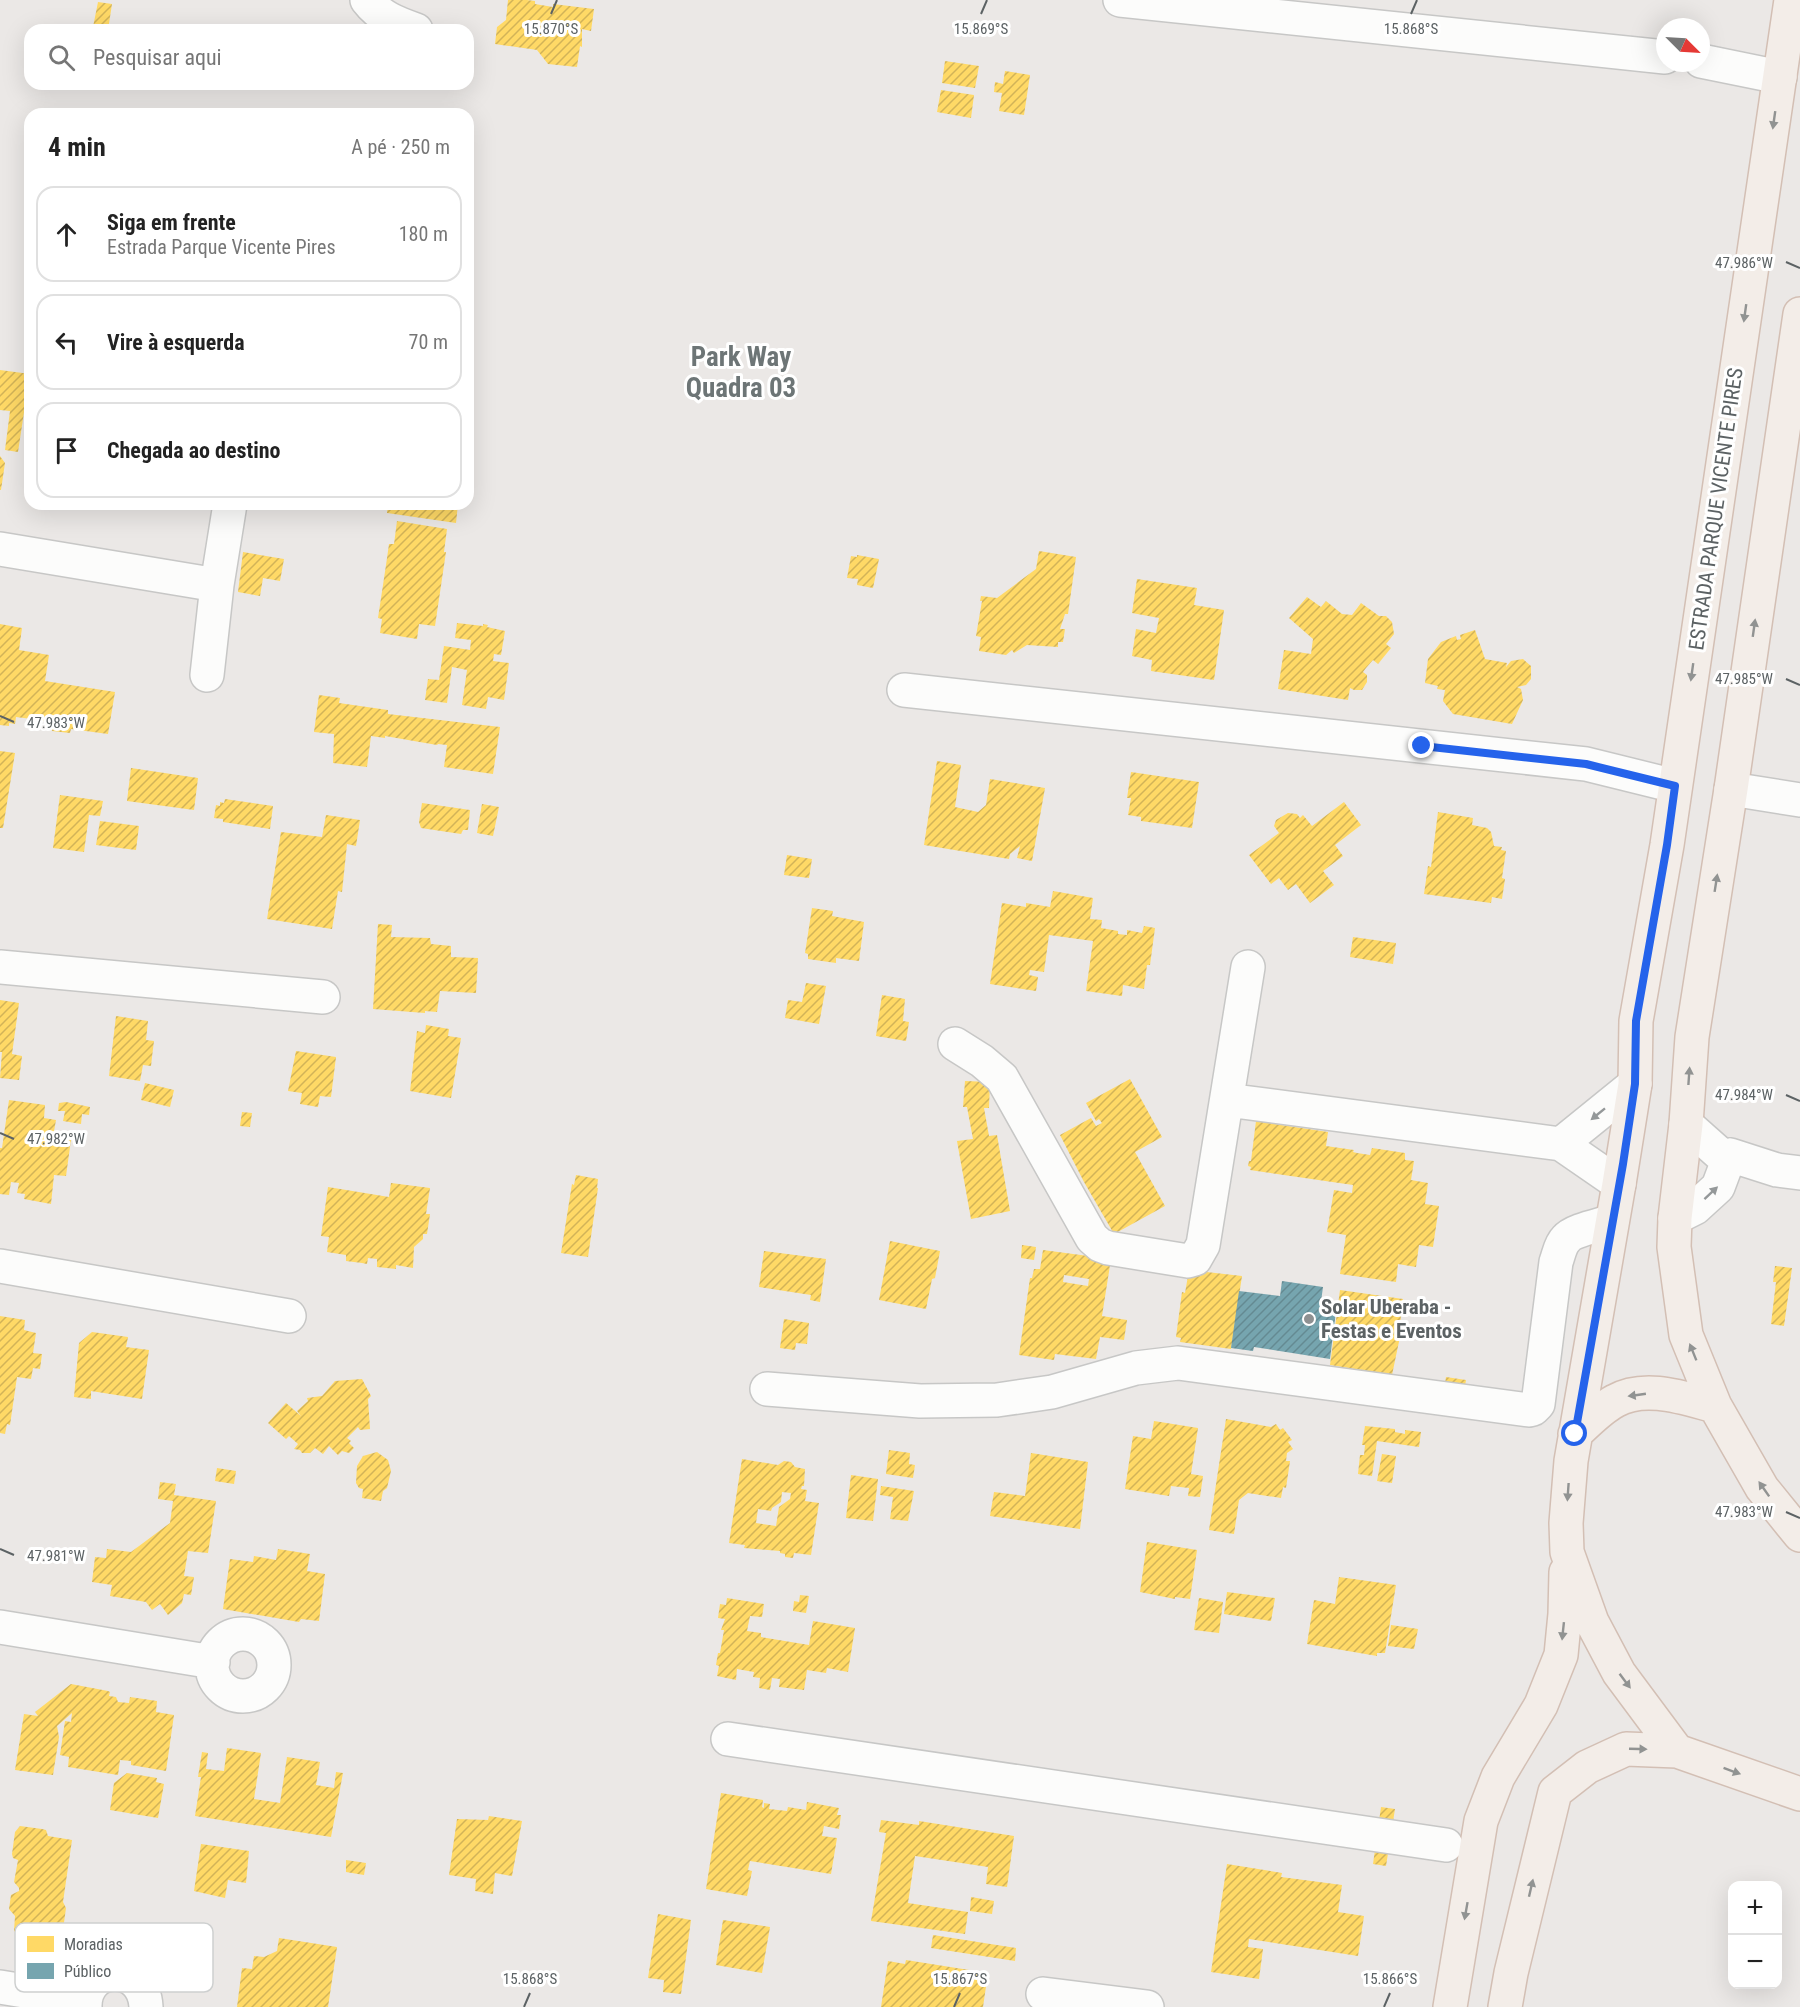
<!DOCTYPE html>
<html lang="pt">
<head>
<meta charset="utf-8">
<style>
	body { margin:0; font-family:"Roboto Condensed",sans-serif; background:#f6f6f6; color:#222 }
	.controls { position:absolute; right:18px; bottom:18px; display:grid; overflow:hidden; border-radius:12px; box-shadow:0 6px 24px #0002 }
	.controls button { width:54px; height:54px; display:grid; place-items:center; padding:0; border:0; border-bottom:2px solid #e0e0e0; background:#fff; color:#222; font:30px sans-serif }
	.compass { position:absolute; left:1656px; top:18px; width:54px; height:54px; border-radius:50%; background:#fff; box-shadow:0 6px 24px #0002; rotate:114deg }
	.stop { position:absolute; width:18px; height:18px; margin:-14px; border:4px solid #2563eb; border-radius:50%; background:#fff }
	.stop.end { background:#2563eb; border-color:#fff; box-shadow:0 2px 6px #0008 }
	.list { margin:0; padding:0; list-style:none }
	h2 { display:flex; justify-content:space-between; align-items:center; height:78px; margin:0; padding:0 24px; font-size:26px }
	h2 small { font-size:20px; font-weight:400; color:#767676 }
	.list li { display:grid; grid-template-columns:39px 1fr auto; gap:18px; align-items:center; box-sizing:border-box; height:96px; margin:0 12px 12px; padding:0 12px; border:2px solid #e0e0e0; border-radius:18px }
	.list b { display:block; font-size:22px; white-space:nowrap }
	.list p { margin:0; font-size:20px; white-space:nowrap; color:#767676 }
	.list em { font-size:20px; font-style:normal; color:#767676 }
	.icon { flex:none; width:33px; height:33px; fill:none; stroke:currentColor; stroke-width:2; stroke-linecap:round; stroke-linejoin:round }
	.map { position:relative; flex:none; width:1800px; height:2007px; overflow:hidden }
	.search { position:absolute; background:#fff; box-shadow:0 6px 24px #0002; left:24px; top:24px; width:450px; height:66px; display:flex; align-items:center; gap:15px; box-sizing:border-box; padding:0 21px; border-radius:18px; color:#767676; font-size:22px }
	.panel { position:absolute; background:#fff; box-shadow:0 6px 24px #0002; left:24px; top:108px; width:450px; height:402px; border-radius:18px }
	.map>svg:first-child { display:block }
	.homes { fill:url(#homes-hatch); fill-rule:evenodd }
	.public { fill:url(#public-hatch) }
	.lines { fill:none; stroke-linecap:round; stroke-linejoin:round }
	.minor-casing { stroke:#c7c7c6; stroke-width:36 }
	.major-casing { stroke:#d3bfb4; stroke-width:36 }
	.minor { stroke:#fcfcfb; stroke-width:33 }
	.major { stroke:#f3ede8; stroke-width:33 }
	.oneway { fill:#919392 }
	.oneway2 { fill:#949899 }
	.route { stroke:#2563eb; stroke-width:8 }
	.ticks { fill:none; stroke:#5c6264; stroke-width:2 }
	.poi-dot { fill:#8e9192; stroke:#fff; stroke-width:2 }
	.labels { text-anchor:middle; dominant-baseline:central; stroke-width:6; stroke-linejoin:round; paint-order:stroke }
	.street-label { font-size:21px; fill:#5c6264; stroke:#fff }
	.poi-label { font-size:21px; font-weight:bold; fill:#5c6264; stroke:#fff; text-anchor:start }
	.district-label { font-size:27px; font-weight:bold; fill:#6d7576; stroke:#fff }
	.key { fill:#fff; stroke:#ced0d0; stroke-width:1.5 }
	.key-label { font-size:16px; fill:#5c6264 }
	.ticks-label { font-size:15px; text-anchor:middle; fill:#5c6264; stroke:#fff; stroke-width:6; stroke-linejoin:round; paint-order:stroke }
</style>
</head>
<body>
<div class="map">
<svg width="1800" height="2007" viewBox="0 0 1800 2007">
	<defs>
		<pattern id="homes-hatch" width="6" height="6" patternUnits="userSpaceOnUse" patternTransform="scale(1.5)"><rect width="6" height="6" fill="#ffd966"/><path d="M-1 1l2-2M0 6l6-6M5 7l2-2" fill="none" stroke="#d2b358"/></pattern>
		<pattern id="public-hatch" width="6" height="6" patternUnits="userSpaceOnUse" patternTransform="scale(1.5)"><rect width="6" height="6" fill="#76a5af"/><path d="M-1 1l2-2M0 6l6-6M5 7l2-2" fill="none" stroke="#648a92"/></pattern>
	</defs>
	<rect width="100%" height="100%" fill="#ebe8e6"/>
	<path class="homes" d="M508,0h19l8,1v3l18,3v-3l41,5 -3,22 -9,-2v18l-2,-1 -3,21 -29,-3 -11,-14 -42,-6 2,-17 9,-7z
		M98,2l14,2 -4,26 -15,-3z
		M945,61l34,5 -4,22 -33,-5z
		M1005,71l25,4 -6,40 -25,-4 3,-18 -8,-1 1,-10 8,2z
		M941,90l33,5 -3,23 -34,-6z
		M0,370l30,4v26l-4,-1 -8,53 -13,-2 5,-39 -10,-1z
		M0,456l5,7 -4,27h-1z
		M388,504h70l-2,19 -69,-10z
		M397,521l50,8 -3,23h2l-11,74 -16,-2 -2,15 -37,-6 2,-14 -4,-1 8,-53 3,-21h5z
		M1039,551l37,6 -8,57h-3l-5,15h5l-2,13h-5v5l-31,-2 -13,8 -2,-3 -6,5 -27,-4 2,-14 -5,-1 6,-35h-2l1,-5 16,2 39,-29z
		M243,552l41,7 -4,22 -17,-3 -3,18 -22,-4z
		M857,555l22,4 -6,29 -16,-3 1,-6 -11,-1 4,-22 6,1z
		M1137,579l60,9 -3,17 30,5 -10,70 -63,-9 1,-11 -20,-4 4,-27 20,4 3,-15 -27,-5z
		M1307,597l14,10 5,-6 16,13 10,1 9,-12 18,13h7l6,6 2,12 -8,10 5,4 -13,16 -5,-4 -7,8 -3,4 4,3v7l-5,8h-8l-4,-2 -2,12 -70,-11 6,-39 27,4 2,-15 -24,-21z
		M457,623l26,3v-2l5,1 -1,2 18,4 -4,24 -7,-1 -1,7 16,2 -5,37 -16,-3 -2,12 -24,-4 5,-35 -15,-3 -5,36 -22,-3 3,-21 11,1 5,-34 26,4 1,-10 -16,-2z
		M0,624l22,4 -3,22 30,5 -4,26 70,11 -7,42 -37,-5 -1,4 -18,-2 1,-5 -7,-1 1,-4 -31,-4 -1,7 -6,-1v3l-9,-1z
		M1475,630l10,29 22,4 -1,4 5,-6 12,-2 8,7v13l-5,6 -9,2 4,2 2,11 -11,24 -59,-10 -10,-13 2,-11 -8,-1 1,-3 -13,-3 3,-24 13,-17 15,-6 1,4 4,-1 -1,-4z
		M319,695l21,3 -1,5 49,7v4l112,13 -7,47 -49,-7 3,-22 -9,-1 -1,1 -52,-9v2l-14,-2 -4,31 -34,-4 1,-29 -20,-2z
		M0,751l15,2 -12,75h-3z
		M937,761l24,4 -6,42 23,5 8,-7 4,-26 55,9 -13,73 -15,-3 3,-12 -10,8 -1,5 -85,-14z
		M131,768l67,10 -4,32 -67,-9z
		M1131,772l68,10 -7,46 -51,-7v-4l-13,-2 3,-17h-4z
		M60,795l43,6 -3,15 -11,-1 -5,37 -31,-4z
		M225,799l48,7 -3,23 -47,-7v-3l-9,-1 2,-13 4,1v-4l4,1z
		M1344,802l17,23 -26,20 8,11 -20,15 11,14 -24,18 -14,-19 -8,6 -9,-12 -8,6 -22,-29 30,-22 -5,-7 2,-6 12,-7 9,1 3,4 3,-3 9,11z
		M422,803l48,7 -2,20h-5l-2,4 -40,-6 -2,-6z
		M482,804l17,3 -6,29 -16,-3z
		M1438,812l35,6 -1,7 15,3 4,4 3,14 8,1 -1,3 5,1 -4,27 3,1 -3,20 -10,-2 -1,6 -67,-9 4,-28 3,1z
		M326,815l34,5 -4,26 -9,-2 -5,48 -4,-1 -6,38 -65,-10 14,-87 41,5z
		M100,821l39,5 -3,24 -40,-5z
		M787,855l25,4 -3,19 -25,-3z
		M1053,891l40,7 -3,21 12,1 -1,8 17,3v3l9,1v-5l15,3 2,-7 11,2 -5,37h-3l-3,24 -21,-4 -1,11 -36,-5 7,-50 -44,-6 -5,37 -14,-2 -1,5 9,2 -2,14 -46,-7 12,-81 24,4v-4l24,4z
		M812,908l21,3 -1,5 32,6 -5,39 -23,-3v5l-28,-4v-5l-3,-1z
		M378,924l14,1 -1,12 39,1 1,6 20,2v11l27,1 -2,35 -36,-2 -3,21 -12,-1v2l-52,-4z
		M1353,937l43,6 -3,21 -43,-7z
		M806,983l20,3 -7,38 -34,-6 3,-18 14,2z
		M882,995l23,4 -2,22 6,1 -3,19 -30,-5z
		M0,1000l19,3 -7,51 10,2 -3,24 -19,-2 2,-26h-2z
		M116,1016l32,5 -2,19 8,1 -2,16 -1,9 -8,-1 -3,16 -31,-5z
		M426,1025l23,4 -1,7 13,2 -10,60 -41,-7 7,-60 8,2z
		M296,1051l40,6 -5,40 -11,-1 -2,11 -18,-3 2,-11 -14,-2z
		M1130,1079l32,58 -27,15 30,54 -51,28 -30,-52 -24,-47 31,-17 5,8 6,-3 -3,-4 -3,2 -10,-18z
		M965,1081l25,1 -1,26h-5l5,28 8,-1 13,76 -39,8 -14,-78 16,-2 -6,-32h-4z
		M145,1083l29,7 -4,17 -29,-7z
		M9,1100l36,5 -1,13 12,2 -3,17 18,3 -5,36 -12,-1 -3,29 -27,-5 1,-5 -8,-1 2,-10 -8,-1 -2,13 -9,-1v-46h2z
		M66,1102l24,5 -1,8 -7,-1 -1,10 -18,-3 2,-10h-7l1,-8z
		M242,1112l10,1 -2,14 -10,-1z
		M1256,1121l72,11 -2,14 28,4 -1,2 4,1 13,2 2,-7 33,5v7l9,1 -3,19 17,3 -3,21 14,2 -6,41 -14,-2 -3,22 -18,-3 -2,18 -56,-8 6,-39 -19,-3 7,-42 18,3 1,-8 -103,-15 1,-3 -3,-1 1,-5h2z
		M576,1175l22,4 -1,9h1l-10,69 -27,-4 11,-69 2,1z
		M391,1183l39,5 -4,26h4l-3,20h-4v5l-9,8 -1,21 -17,-3v4l-19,-2v-8l-9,-1 -1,6 -5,-1 -16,-2v-6l-19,-3 2,-15 -8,-1 7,-49 61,10z
		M890,1241l50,10 -5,27 -3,1 -6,30 -47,-9z
		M1022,1245l14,2 -2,13 -13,-2z
		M1043,1250l68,9 -9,57 25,4 -3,20 -24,-3 -4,22 -41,-5 -1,6 -35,-5 11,-77h2l2,-9h6zM1064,1275l25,4 -1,7 -25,-4z
		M764,1251l62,8 -6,43 -10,-2 1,-5 -52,-8z
		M1775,1266l17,2 -8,58 -13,-2 5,-42h-3z
		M1189,1270l53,6 -11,73 -51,-7 1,-4 -5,-1 6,-45 3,1z
		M1340,1290l63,9 -4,33h2l-9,43 -62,-10z
		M0,1316l25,4 -1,10 12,3 -3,20 9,1 -2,15 -7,-1 -2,11 -14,-2 -7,48 -3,-1 -2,10 -5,-1z
		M784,1319l25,4 -2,21 -11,-1 -1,7 -15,-2z
		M92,1332l36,5 -2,10 23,3 -7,49 -51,-8v8l-17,-2 5,-54z
		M1446,1377l20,3 -5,30 -20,-3z
		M362,1379l9,17 -3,3 2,30 -10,1 -2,-3 -11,11 4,3 -2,2 5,5 -5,5 -7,-2 -4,4 -9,-9 -6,8 -8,-6 -5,5h-8l-2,-3 -6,-1 4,-5 -9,-8 -3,3 -18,-16 18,-20 15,13 -4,-5 11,-10 -1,-3 15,-2 13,-15z
		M1226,1419l45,8 5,-3 4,6 3,-2 9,12 -4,2 5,7 -6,4 -1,8h4l-4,27 -3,-1 -2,11 -33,-5 -9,7 -5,34 -25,-4z
		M1154,1421l44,7 -7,46 12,2 -3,21 -12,-1 1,-8 -18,-2 -2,10 -44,-7 8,-53 18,3z
		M1365,1426l30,3v3l10,2v-4l16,2 -2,15 -42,-6 -5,35 -14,-2 2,-19h4l1,-10h-3z
		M889,1450l21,3 -1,11 6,1 -2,13 -27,-4z
		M377,1452l11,8 3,11 -4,17 -4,3 -2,10 -19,-3 1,-9 -4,-1 -3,-5 1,-17 6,-10z
		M1031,1453l57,9 -8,67 -90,-13 4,-24 31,4z
		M1382,1454l14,2 -4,27 -15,-2z
		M742,1459l36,6 6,-4 7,1 4,5 10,2 -1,17h-2l-1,3 6,1 -2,11 14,2 -8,52 -17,-2 -1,5 -8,-1v-3l-5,-1v-2l-36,-3 1,-3 -16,-2zM782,1492l9,1 -1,6 -11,8 -3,19 -20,-3 2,-14 13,2 1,-3 9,-6z
		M217,1468l19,3 -2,13 -19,-3z
		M851,1475l27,4 -5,42 -27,-3z
		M160,1482l16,2 -2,11 42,6 -8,52 -20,-2 -4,25 10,1 -3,18 -7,-1 -2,9 -14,12 -8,-11 -8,6 -6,-8 -36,-6 2,-11 -20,-3 3,-25 11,1 1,-9 24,3 39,-29 3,-22 -15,-2z
		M881,1486l33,5 -6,30 -18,-2 3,-22 -13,-2z
		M1147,1542l50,8 -7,49 -15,-2v2l-35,-7z
		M278,1549l32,5 -3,17 18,3 -6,47 -18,-2 -2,3 -76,-13 7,-50 23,3 1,-6 22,4z
		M1339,1577l57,8 -11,68h-8v3l-70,-12 7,-44 21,4z
		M1227,1592l48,6 -4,23 -47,-7z
		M800,1595l9,1 -3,17 -13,-2 1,-10 5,1z
		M727,1598l37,6 -2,13 -12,-1 -3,15 14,2v4l48,8 4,-24 42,7 -7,44 -21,-4 -1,5 -19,-3 -3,20 -25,-3 1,-8 -8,-1 -2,12 -11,-2 1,-10 -7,-1 1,-5 -17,-3 -1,11 -19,-4 2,-10 -3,-1 2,-12h2l4,-23h-3l4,-11 -7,-1 2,-14 6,1z
		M1199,1598l24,4 -4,31 -25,-3z
		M1391,1625l27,4 -4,20 -26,-3z
		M71,1684l37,7 2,1 -1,4 7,1 2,5 11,1 1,-6 27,4 -1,11 18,3 -8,56 -35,-6v-4l-11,-1 -2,15 -50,-8 1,-10 -9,-2 5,-34 6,1 1,-9 -15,13 2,11 -6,38 -38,-5 9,-56 14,2 -3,-4z
		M227,1748l34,5 -7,46 26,4 7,-46 33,5 -4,23 18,3 2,-16 7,1 -12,64 -136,-21 6,-39h-3l4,-25 6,1 -2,16 18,2z
		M127,1773l30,5 -1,4 8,2 -6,34 -48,-8 4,-27z
		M721,1793l42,7 -1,7 2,1v-5l6,1 -1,5 18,2 1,-4 18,3 1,-8 32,6 -2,7h4l-2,14 -15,-3 -2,10 15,2 -6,36 -81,-13 -2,9 4,1 -5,25 -41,-7z
		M1381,1807l14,2 -9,57 -13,-2z
		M489,1816l33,5 -10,55 -17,-3 -2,21 -18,-3 1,-12 -27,-4 8,-56 31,1z
		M881,1820l38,5v-4l95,15 -7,51 -21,-3 2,-17 -73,-11 -7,47 60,9 -3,22 -94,-13 15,-88 -7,-1z
		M20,1826l22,3 4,1 2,6 24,4 -9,62 3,6 -4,29 -5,7 -31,-4 -12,-9 1,-15 -6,-7 2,-14 8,-4v-3l-5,-6 4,-22 -5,-2 -1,-4 3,-22z
		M201,1844l48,7 -3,32 -18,-3 -3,18 -31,-7z
		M346,1860l20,3 -2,12 -18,-3z
		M1227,1864l55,9 -1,4 61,8 -4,27 26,4 -6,40 -109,-17 -1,8 15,2 -4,30 -48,-7z
		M971,1897l23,4 -2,13 -22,-3z
		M658,1914l33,6 -10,74 -18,-2 1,-12 -16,-2z
		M723,1920l47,7 -8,46 -46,-8z
		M933,1935l83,13 -1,13 -84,-13z
		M279,1938l58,9 -9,60h-91l5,-39 10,1 2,-13 10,1 13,-6z
		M906,1960l82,13 -5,34h-102l7,-46 17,3z"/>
	<path class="public" d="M1282,1281l41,6 -3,22 16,2 -6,48 -76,-12 -1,4 -22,-3 8,-57 41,5z"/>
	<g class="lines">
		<defs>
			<path id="minor" d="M367,0c13,17 29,23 49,30
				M1120,0l545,57
				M1701,61l79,16
				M0,549l217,36 -10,90
				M217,585l13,-81
				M904,690l682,74 89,22
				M1731,789l69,11
				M0,967l323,30
				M955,1044l27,17 20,17 90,160 8,7 8,3 80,13 7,-2 8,-14 45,-278
				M1227,1100l334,44 58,40
				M1686,1124l36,32 8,-1 47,15 23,3
				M1561,1144l74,-60
				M1675,1218l20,-10 23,-21 12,-32
				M0,1266l289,50
				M767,1389l153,12 77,-1 55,-8 84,-24 42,-5 351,47 4,-1 5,-5 18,-142c3,-8 4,-17 10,-23 7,-9 35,-14 46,-18
				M0,1627l213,35
				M212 1665a31 31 0 1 1 62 0a31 31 0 1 1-62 0Z
				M728,1739l718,106
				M0,1987l85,14
				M1043,1994l104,13
				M85,2007c-1,-43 59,-45 61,0"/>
			<path id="major" d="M1791,0l-124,845 -31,176 -1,63 -16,100 -48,277 -5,62 1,29 25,70 27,51 58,78 123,43
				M1800,314l-69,475 -39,248 -6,87 -11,94 -1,29 12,88 29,71 47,82 38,47
				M1575,1434c12,-11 25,-25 40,-33 30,-17 69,-3 100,5
				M1450,2007l31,-186 17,-44 43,-72 20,-50 4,-41 1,-42
				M1505,2007l6,-34 44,-181 32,-25 39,-18 51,2"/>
		</defs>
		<use href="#minor" class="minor-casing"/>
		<use href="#major" class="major-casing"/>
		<use href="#minor" class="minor"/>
		<use href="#major" class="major"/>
	</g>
	<defs><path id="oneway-solid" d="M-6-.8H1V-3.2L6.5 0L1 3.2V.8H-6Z" transform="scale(1.5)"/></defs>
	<g class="oneway">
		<use href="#oneway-solid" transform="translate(1774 120) rotate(98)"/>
		<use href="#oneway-solid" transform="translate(1745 313) rotate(98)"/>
		<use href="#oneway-solid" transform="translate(1754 628) rotate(-82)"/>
		<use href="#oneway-solid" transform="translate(1692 672) rotate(98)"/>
		<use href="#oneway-solid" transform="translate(1716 883) rotate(-81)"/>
		<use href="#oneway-solid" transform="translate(1689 1076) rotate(-86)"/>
		<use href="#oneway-solid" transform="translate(1693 1352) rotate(-112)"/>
		<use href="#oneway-solid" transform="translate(1637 1395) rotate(172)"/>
		<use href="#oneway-solid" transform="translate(1764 1489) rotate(-125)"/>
		<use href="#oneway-solid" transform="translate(1568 1492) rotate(94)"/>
		<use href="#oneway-solid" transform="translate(1563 1631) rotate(96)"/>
		<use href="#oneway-solid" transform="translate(1625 1681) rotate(53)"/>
		<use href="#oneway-solid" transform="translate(1638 1749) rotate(2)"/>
		<use href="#oneway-solid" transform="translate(1732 1771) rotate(20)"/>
		<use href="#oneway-solid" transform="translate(1531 1888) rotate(-77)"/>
		<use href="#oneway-solid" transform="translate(1466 1911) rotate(100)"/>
	</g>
	<g class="oneway2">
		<use href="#oneway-solid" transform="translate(1598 1114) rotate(141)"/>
		<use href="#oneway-solid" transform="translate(1711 1193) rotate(-43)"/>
	</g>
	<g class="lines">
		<path class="route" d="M1422,746l164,18 89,22 -8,59 -31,176 -1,63 -12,80 -48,270"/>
	</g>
	<path class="ticks" d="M551,14l6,-14M981,14l6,-14M1411,14l6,-14M1786,262l14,6M1786,679l14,6M0,716l14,6M1786,1095l14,6M0,1133l14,6M1786,1512l14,6M0,1549l14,6M524,2007l6,-14M954,2007l6,-14M1384,2007l6,-14"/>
	<circle class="poi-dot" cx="1309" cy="1319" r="6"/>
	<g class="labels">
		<g class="street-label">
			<text transform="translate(1716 509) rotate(-82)">ESTRADA PARQUE VICENTE PIRES</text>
		</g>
		<g class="poi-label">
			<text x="1321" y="1307">Solar Uberaba -<tspan x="1321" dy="24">Festas e Eventos</tspan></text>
		</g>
		<g class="district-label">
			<text x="741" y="357">Park Way<tspan x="741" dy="31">Quadra 03</tspan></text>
		</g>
	</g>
	<rect x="15" y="1923" width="198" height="69" rx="9" class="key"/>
	<rect x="27" y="1936" width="27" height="16" fill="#ffd966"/>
	<rect x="27" y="1963" width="27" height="16" fill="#76a5af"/>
	<g class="key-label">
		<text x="64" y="1950">Moradias</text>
		<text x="64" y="1977">Público</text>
	</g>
	<g class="ticks-label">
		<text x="551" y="34">15.870°S</text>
		<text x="981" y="34">15.869°S</text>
		<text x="1411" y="34">15.868°S</text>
		<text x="1744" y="268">47.986°W</text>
		<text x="1744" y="684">47.985°W</text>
		<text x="56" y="728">47.983°W</text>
		<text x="1744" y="1100">47.984°W</text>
		<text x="56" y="1144">47.982°W</text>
		<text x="1744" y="1517">47.983°W</text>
		<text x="56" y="1561">47.981°W</text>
		<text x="530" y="1984">15.868°S</text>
		<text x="960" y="1984">15.867°S</text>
		<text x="1390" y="1984">15.866°S</text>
	</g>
</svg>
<div class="controls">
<button>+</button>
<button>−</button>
</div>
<svg class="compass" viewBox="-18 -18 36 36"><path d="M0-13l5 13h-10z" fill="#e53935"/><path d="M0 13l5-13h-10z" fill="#767676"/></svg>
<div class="stop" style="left:1575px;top:1434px"></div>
<div class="stop end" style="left:1422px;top:746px"></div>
<div class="search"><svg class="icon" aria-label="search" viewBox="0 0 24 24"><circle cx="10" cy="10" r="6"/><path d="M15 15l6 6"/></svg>Pesquisar aqui</div>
<section class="panel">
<h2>4 min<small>A pé · 250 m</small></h2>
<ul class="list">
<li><svg class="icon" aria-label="ahead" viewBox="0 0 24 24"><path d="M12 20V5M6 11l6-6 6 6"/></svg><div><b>Siga em frente</b><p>Estrada Parque Vicente Pires</p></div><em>180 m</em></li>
<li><svg class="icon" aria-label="left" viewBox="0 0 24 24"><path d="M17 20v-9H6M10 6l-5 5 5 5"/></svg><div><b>Vire à esquerda</b></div><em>70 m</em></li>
<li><svg class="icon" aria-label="arrive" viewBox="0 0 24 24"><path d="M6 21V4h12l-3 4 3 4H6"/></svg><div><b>Chegada ao destino</b></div></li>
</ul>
</section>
</div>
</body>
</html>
